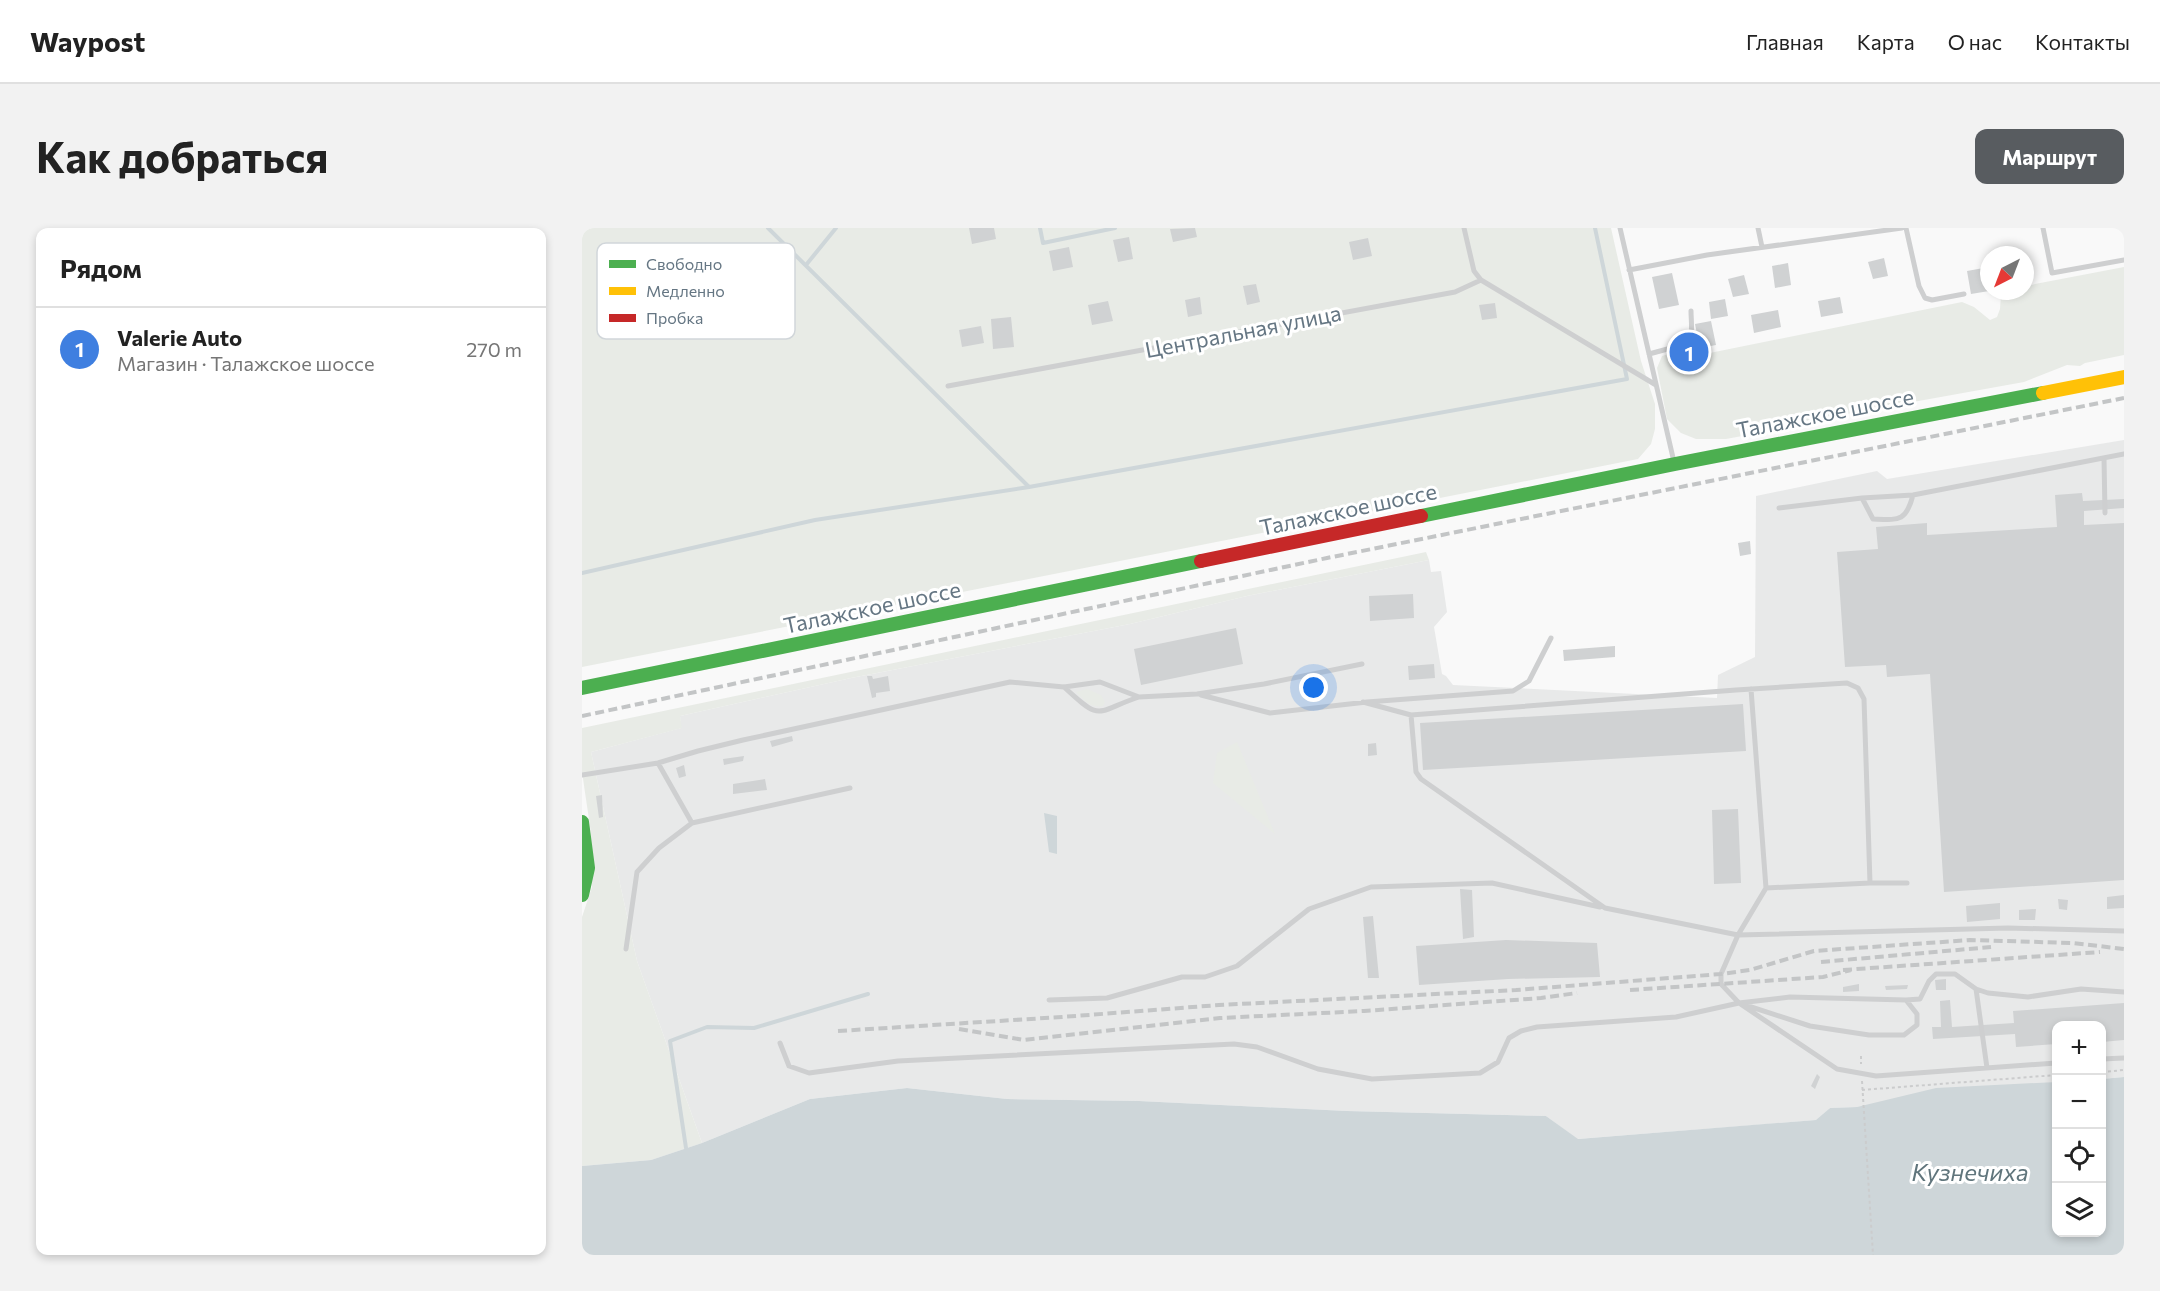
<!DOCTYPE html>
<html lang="ru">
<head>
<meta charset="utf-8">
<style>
	body { margin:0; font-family:Commissioner,sans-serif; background:#f2f2f2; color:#222 }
	.controls { position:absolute; right:18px; bottom:18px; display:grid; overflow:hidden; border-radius:12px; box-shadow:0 3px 9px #0003 }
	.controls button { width:54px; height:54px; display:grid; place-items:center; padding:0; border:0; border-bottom:2px solid #e0e0e0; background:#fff; color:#222; font:30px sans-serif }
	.compass { position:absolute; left:1398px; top:18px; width:54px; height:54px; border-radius:50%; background:#fff; box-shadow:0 3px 9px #0003; rotate:222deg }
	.you { position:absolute; left:732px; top:460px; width:21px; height:21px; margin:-15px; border:4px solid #fff; border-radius:50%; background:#1a73e8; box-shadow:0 0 0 9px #1a73e833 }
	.badge { display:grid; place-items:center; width:39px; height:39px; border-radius:50%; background:#585c60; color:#fff; font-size:20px; font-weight:700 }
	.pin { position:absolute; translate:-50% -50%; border:3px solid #fff; box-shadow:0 2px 6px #0006 }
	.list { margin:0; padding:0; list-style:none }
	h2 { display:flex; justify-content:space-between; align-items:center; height:78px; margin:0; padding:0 24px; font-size:26px }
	h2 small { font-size:20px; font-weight:400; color:#767676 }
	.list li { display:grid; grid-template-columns:39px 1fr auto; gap:18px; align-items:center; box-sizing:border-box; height:84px; padding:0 24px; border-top:2px solid #e0e0e0 }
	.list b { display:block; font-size:22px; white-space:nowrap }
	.list p { margin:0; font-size:20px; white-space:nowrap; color:#767676 }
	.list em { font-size:20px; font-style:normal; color:#767676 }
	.icon { flex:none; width:33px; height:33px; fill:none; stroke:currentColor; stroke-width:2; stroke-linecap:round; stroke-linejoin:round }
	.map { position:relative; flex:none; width:1542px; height:1027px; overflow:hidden; border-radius:12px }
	header { display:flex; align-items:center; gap:36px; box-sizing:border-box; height:84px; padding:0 30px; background:#fff; border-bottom:2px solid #e0e0e0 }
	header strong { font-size:28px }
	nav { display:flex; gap:33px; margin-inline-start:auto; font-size:21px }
	.intro { display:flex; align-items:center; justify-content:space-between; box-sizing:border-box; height:144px; padding:0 36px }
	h1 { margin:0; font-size:42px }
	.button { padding:15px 27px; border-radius:12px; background:#585c60; color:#fff; font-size:21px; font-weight:700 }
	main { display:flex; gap:36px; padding:0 36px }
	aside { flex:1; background:#fff; border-radius:12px; box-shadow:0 3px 9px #0003 }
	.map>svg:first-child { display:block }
	.built { fill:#e8e9e9 }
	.green { fill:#e8ebe6 }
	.water { fill:#ced6d9 }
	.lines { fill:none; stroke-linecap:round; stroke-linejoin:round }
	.stream { stroke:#ced6d9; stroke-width:4 }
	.building { fill:#d0d2d3 }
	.path { stroke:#cbcccd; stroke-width:2; stroke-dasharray:3 3; stroke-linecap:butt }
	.lane { stroke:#cecfd0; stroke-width:5 }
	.fast { stroke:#4caf50; stroke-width:14 }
	.slow { stroke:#ffc107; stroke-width:14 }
	.jam { stroke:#c62828; stroke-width:14 }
	.rail { stroke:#c3c5c6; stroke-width:4; stroke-dasharray:9 4.5; stroke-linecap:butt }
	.labels { text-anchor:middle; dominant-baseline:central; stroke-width:6; stroke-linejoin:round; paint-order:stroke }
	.street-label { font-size:22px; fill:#657683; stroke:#fff }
	.water-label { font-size:24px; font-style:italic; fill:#60757c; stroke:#fff }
	.key { fill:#fff; stroke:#d1d6da; stroke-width:1.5 }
	.key-label { font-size:16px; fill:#657683 }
</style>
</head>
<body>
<header>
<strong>Waypost</strong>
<nav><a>Главная</a><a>Карта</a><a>О нас</a><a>Контакты</a></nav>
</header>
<div class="intro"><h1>Как добраться</h1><a class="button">Маршрут</a></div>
<main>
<aside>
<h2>Рядом<small></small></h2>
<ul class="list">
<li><span class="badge" style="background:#3f7fe0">1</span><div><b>Valerie Auto</b><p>Магазин · Талажское шоссе</p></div><em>270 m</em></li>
</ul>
</aside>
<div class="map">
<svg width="1542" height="1027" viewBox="0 0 1542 1027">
	<rect width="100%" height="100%" fill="#f9f9f9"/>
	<path class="built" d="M1542,212v637l-22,2v-53h-46v56l-199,25 -27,1 -13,12 -240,19 -31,-23 -199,-5 -208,-10 -132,-2 -100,-11 -97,11 -108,44 -65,-182 -46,-209 90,-24 -1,-12 171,-38 279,-54 117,-28 182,-36 2,12 10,-1 6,41 -13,15 8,47 4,2 7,9 264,13 1,-23 37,-18 1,-161 121,-25 10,8z"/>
	<path class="green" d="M0,0h1029l30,133 14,43v25l-4,15 -13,15 -1056,208z
		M1542,39v88l-39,8 -5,3 -13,-1 -43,17 -211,38 -14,3 -8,4 -65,12h-30l-15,-6 -14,-14 -10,-51 5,-12 20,-6 3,8 277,-56 12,5 16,13 7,-3 3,-8 1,-15 10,-3h14v-4l10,-3z
		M844,324l3,8 -182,36 -117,28 -279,54 -171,38 2,12 -91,24 46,209 65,182 -51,17 -69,6v-249l10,-30 -1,-54 -9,-61v-44z
		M505,461l14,6 4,7 -2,4c-13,2 -18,-5 -27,-14z
		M655,514l38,92 -62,-51 4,-30z"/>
	<path class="water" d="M462,585l13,3v38l-8,-2z
		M1542,849v178h-1542v-89l69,-6 51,-17 108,-44 97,-11 100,11 132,2 208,10 199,5 32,23 238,-19 14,-12 27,-1 79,-19 120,-6v150h46v-153z"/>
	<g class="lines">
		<path class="stream" d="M186,0l261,259
			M458,0l3,15 72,-15
			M224,37l30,-37
			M0,345l233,-53 214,-33 598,-108 -32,-151
			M104,920l-16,-107 37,-14 47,1 114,-34"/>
	</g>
	<path class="building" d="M387,0h25l2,11 -24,5z
		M613,0l2,9 -24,5 -3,-13z
		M547,9l4,22 -15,3 -5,-22z
		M786,10l4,18 -19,4 -4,-18z
		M487,19l4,20 -20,4 -4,-20z
		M1302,30l4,18 -15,3 -5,-17z
		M1206,35l3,22 -16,3 -3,-22z
		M1407,39v24l-18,3 -4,-23z
		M1090,45l7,32 -20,4 -7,-32z
		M1162,47l5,19 -16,3 -5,-18z
		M674,56l4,18 -13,3 -4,-19z
		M618,69l2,17 -14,3 -3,-17z
		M1258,69l3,16 -22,4 -3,-16z
		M1143,71l3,17 -17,3 -2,-17z
		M526,73l5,20 -21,4 -4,-20z
		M913,75l2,15 -15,2 -3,-15z
		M1196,82l3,17 -27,6 -3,-18z
		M429,89l3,30 -21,2 -2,-30z
		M1129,93l5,24 -16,3 -5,-24z
		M399,98l3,17 -22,4 -3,-17z
		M1111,119l2,8 -11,3 -2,-8z
		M1500,265l1,8 41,-2v9l-40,3v14l40,-2v357l-180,12 -14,-218 -43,3 -1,-12 -41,2 -8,-115 41,-3 -2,-22 51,-4v12l130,-8 -2,-32z
		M1168,313l1,13 -11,2 -2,-13z
		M831,366l1,24 -44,3 -1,-25z
		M654,400l7,36 -102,21 -7,-36z
		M1033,418v11l-51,4 -1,-11z
		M852,436l1,14 -26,2 -1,-14z
		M285,448h5l1,3 15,-3 2,15 -14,2v4l-4,1z
		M1161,476l3,47 -323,19 -3,-47z
		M210,508l1,5 -21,6 -2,-6z
		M794,515l1,12 -9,1v-12z
		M162,528l-1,5 -19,4 -1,-6z
		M102,537l2,11 -7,2 -3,-10z
		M183,551l2,11 -34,4v-10z
		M20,567l1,22 -4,1 -3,-22z
		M1156,581l3,74 -27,1 -2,-74z
		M878,661l12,1 2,47 -11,2z
		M1542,667v13l-17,1v-12z
		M1476,671l10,1 -1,10 -8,-1z
		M1418,675v16l-33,3 -1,-16z
		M1454,681l-1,11h-16v-10z
		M791,688l6,62h-11l-5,-61z
		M924,712l91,3 3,34 -92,2 -89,6 -3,-39z
		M1364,751v11h-10l-1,-10z
		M1277,756v7l-16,1v-5z
		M1326,757l-1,4 -21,1 -1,-4z
		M1368,772l2,27 62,-4 -1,-12 111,-8v37l-22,2v-16h-46v18l-40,3 -1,-13 -82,5 -1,-12h9l-1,-26z
		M1235,846l3,3 -5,12 -4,-3z"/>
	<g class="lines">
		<path class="path" d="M1279,828v8
			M1520,844l22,-2
			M1280,853l11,174
			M1280,862l194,-15"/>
		<path class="lane" d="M1038,0l54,234
			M1176,0l4,19
			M1324,0l13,58 6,12 7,2 32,-6
			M1461,0l9,45 72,-13
			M1047,42l78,-15 195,-27
			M899,52l175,105
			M1067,126l37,-10c8,-8 5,-22 5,-33
			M366,158l507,-94 26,-12 -7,-9 -10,-43
			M1522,230l1,55
			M1280,270l11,21c26,1 33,3 40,-24
			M1197,280l83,-10 51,-3 211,-41
			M482,459c39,36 30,25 75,10
			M1169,461l15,199 -28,47 -17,39v10l18,19 98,66 39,7 180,-13
			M619,467l69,18 97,-11 146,-11 16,-10 22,-43
			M781,474l48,13 325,-25 111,-7 11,5 6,11 6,184 -104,5
			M829,487l5,57 5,7 184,129 133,27 270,-7 116,3
			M76,535l34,60 158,-35
			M0,547l76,-12 40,-12 45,-11 267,-58 54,5 36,-5 39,15 58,-3 67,-10 98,-20
			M1288,655h37
			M44,721l11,-77 22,-24 33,-25
			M1394,761l11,79
			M467,772l58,-2 75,-21h23l32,-11 72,-57 62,-22 121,-4 108,24
			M1324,772l14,-1 9,-18 7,-7h19l21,15 12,4 40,4 53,-8 43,3
			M198,815l9,23 20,7 89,-12 336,-17 23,3 61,22 54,10 108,-6 18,-11 11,-24 12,-7 16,-4 139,-10 63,-14 51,-6 116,3 11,14v11l-13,10h-35l-59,-9 -71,-23
			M1520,831l22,-1"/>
		<path class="fast" d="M839,288l254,-52 368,-71
			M0,460l619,-127
			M0,594l6,46 -6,27"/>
		<path class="slow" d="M1461,165l81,-16"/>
		<path class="jam" d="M619,333l220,-45"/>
		<path class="rail" d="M0,488l745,-158 797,-160
			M1239,734l170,-15
			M1261,742l257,-18
			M1048,762l193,-13 28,-7
			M377,801l65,11 196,-22 144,-7 177,-13 36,-5
			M256,803l224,-14 157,-12 297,-15 205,-16 29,-4 64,-19 156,-11 103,3 51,6"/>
	</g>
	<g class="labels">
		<g class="street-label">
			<text transform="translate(661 103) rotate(-11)">Центральная улица</text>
			<text transform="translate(1243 185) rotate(-11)">Талажское шоссе</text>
			<text transform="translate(766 281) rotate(-12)">Талажское шоссе</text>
			<text transform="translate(290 379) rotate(-12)">Талажское шоссе</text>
		</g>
		<g class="water-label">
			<text x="1388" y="943">Кузнечиха</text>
		</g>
	</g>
	<rect x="15" y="15" width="198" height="96" rx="9" class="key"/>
	<rect x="27" y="32" width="27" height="8" fill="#4caf50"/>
	<rect x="27" y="59" width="27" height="8" fill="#ffc107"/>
	<rect x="27" y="86" width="27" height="8" fill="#c62828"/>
	<g class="key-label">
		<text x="64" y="42">Свободно</text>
		<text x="64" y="69">Медленно</text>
		<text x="64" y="96">Пробка</text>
	</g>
</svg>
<div class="controls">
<button>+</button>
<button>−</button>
<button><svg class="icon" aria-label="locate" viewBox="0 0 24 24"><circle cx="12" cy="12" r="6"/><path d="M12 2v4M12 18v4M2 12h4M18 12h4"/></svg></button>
<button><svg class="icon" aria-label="layers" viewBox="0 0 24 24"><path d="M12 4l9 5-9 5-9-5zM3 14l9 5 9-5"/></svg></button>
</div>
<svg class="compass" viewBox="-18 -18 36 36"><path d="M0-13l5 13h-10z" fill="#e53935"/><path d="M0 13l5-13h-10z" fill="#767676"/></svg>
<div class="you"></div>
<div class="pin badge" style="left:1107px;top:124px;background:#3f7fe0">1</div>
</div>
</main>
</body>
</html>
